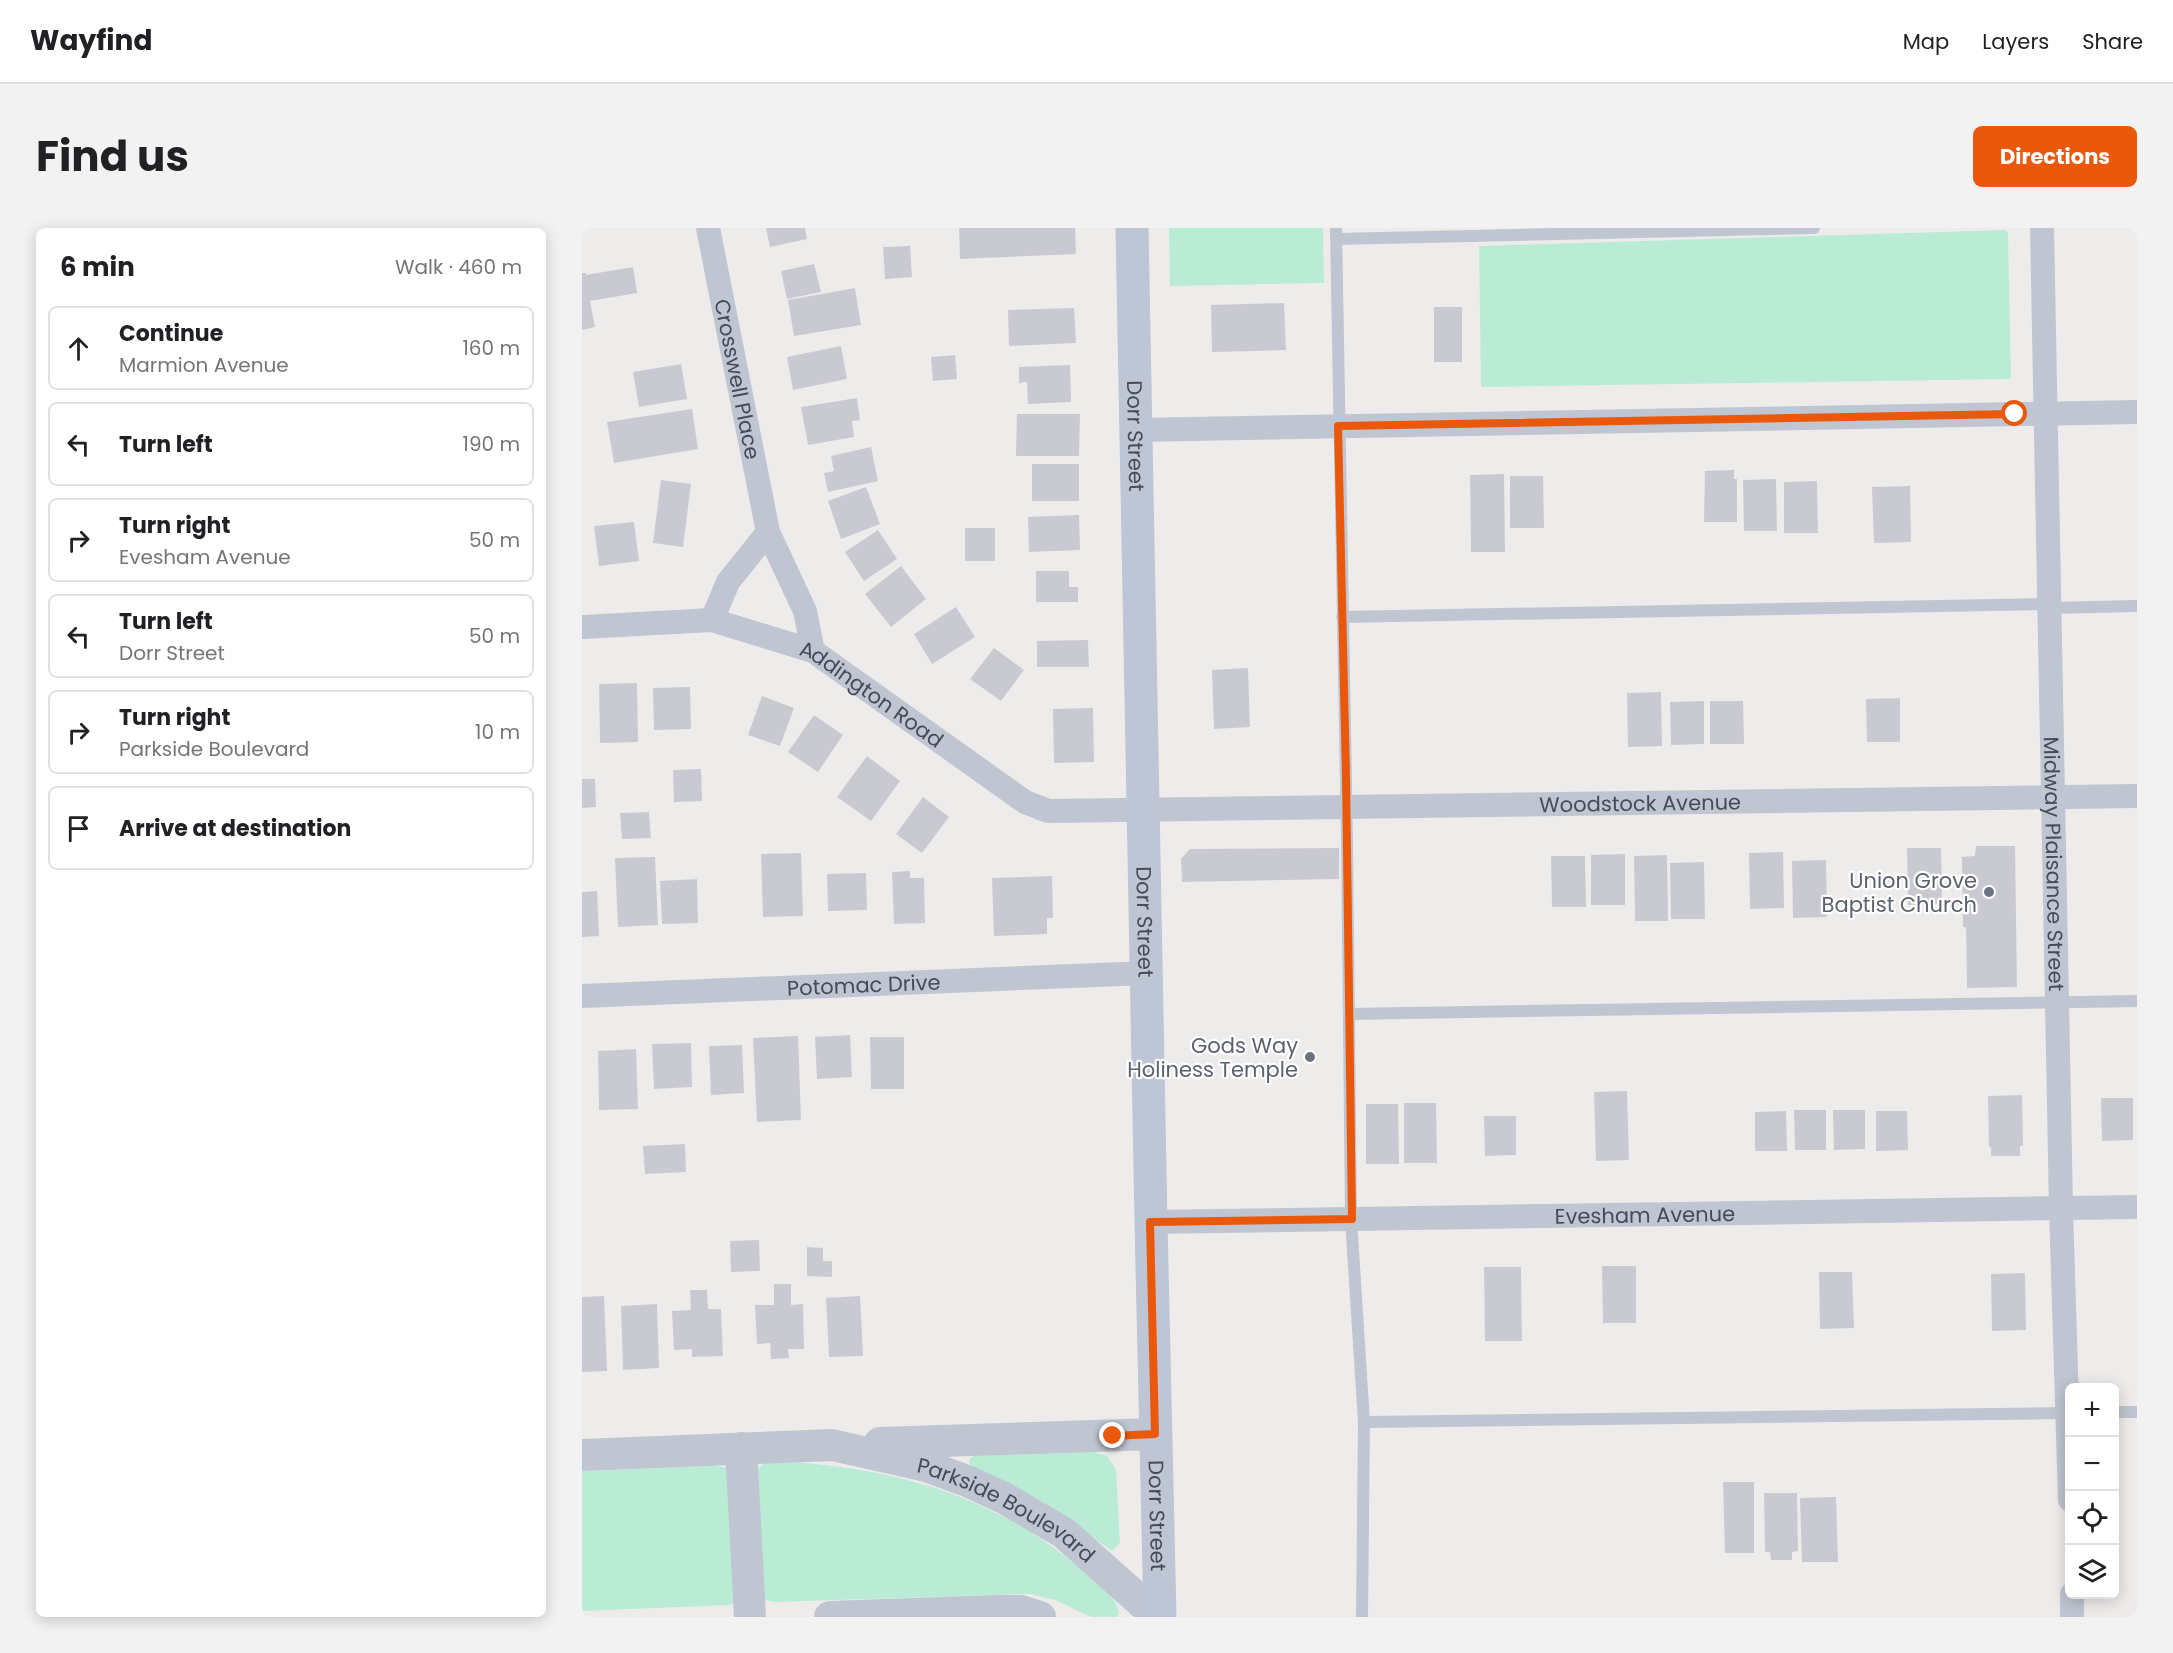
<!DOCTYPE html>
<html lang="en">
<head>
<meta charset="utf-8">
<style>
	body { margin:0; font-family:Poppins,sans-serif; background:#f2f2f2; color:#202124 }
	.controls { position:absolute; right:18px; bottom:18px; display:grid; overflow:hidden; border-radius:9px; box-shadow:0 3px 15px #0003 }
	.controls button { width:54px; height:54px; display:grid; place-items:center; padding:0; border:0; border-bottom:2px solid #e0e0e0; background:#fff; color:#202124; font:30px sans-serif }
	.stop { position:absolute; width:18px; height:18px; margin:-14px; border:4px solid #ea580c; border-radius:50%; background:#fff }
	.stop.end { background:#ea580c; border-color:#fff; box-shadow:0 2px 6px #0008 }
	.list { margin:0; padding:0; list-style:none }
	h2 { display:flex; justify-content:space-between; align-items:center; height:78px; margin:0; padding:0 24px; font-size:26px }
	h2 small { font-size:20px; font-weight:400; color:#757577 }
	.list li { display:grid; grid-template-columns:39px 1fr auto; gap:18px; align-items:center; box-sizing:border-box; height:84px; margin:0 12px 12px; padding:0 12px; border:2px solid #e0e0e0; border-radius:9px }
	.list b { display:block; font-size:22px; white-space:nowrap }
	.list p { margin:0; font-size:20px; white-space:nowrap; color:#757577 }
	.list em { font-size:20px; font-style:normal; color:#757577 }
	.icon { flex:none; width:33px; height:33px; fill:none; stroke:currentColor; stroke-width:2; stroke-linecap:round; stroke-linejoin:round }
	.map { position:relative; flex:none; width:1555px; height:1389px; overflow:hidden; border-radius:9px }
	header { display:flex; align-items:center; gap:36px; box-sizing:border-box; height:84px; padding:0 30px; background:#fff; border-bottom:2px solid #e0e0e0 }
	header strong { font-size:28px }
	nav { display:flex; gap:33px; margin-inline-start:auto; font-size:21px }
	.intro { display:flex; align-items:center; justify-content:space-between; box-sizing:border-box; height:144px; padding:0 36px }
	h1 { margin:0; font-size:42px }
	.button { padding:15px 27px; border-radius:9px; background:#ea580c; color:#fff; font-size:21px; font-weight:700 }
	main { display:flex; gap:36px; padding:0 36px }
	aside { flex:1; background:#fff; border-radius:9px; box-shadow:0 3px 15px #0003 }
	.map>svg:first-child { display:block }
	.green { fill:#baecd5 }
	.building { fill:#c9cad1 }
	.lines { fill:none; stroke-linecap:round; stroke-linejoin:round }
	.service { stroke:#bfc5d1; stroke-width:12 }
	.minor { stroke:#bfc5d1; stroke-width:24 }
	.tertiary { stroke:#bfc5d1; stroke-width:32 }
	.secondary { stroke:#bec5d4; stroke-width:33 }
	.route { stroke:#ea580c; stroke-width:8 }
	.worship-dot { fill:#6b7280; stroke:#fff; stroke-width:2 }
	.labels { text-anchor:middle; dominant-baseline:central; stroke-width:4.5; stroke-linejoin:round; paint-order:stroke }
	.street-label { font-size:21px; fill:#454c58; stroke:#fff }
	.worship-label { font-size:21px; fill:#5b616d; stroke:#fff; text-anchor:end }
</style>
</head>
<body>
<header>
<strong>Wayfind</strong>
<nav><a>Map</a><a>Layers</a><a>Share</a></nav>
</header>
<div class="intro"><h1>Find us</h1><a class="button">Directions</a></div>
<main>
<aside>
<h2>6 min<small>Walk · 460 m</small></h2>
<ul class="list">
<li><svg class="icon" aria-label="ahead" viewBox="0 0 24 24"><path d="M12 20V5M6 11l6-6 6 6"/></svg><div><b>Continue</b><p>Marmion Avenue</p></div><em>160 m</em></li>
<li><svg class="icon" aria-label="left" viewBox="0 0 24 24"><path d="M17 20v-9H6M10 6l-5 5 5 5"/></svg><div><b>Turn left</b></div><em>190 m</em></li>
<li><svg class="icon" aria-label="right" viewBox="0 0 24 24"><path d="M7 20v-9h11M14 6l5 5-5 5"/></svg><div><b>Turn right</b><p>Evesham Avenue</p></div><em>50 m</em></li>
<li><svg class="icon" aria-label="left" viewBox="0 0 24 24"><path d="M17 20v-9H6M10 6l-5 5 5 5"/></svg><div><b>Turn left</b><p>Dorr Street</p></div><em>50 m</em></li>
<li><svg class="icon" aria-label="right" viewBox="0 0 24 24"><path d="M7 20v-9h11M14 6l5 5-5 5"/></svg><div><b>Turn right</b><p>Parkside Boulevard</p></div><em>10 m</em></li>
<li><svg class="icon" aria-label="arrive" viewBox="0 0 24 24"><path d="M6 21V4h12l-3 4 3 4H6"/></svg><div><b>Arrive at destination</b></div></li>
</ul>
</aside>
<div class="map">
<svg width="1555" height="1389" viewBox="0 0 1555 1389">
	<rect width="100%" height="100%" fill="#eeeceb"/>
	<path class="green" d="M587,0h154l1,55 -154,3z
		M1424,2l2,4 3,145 -530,8 -2,-141z
		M506,1222l19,6 9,13 4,74 -8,8 -69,-49 -72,-36 -2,-4 1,-4 4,-2z
		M194,1233c114,6 215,32 305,108 14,12 33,24 38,43l-1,5h-27l-36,-17 -26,-6 -254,8 -10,-2 -4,-5 -6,-124 11,-9z
		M130,1238l12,1 5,3 5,133 -5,2 -147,6v-140z"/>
	<path class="building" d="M184,0h39l2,11 -37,8z
		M377,0h116l1,26 -116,5z
		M328,18l2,31 -27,2 -2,-32z
		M232,36l7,28 -34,7 -6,-28z
		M51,39l4,26 -47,8 5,26 -13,3v-57h4v2z
		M273,60l6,37 -67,11 -6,-36z
		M702,75l2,47 -74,2 -1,-47z
		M852,79h28v55h-28z
		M492,80l2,35 -67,3 -1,-36z
		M259,118l6,33 -54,11 -6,-33z
		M373,127l2,24 -24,2 -2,-24z
		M99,136l6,35 -48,8 -6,-35z
		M488,137l1,37 -43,2 -1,-22 -8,1v-16z
		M275,170l3,22 -8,1 2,16 -46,8 -7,-38z
		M110,181l6,40 -84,14 -7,-41z
		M435,186h63l-1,42h-63z
		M289,219l7,34 -50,11 -4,-19 10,-2 -3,-15z
		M450,236h47v37h-47z
		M1152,242v9h3v43h-33l1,-51z
		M922,246l1,78h-34l-1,-77z
		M928,248h33l1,52h-34z
		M1194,251l1,52h-33l-1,-51z
		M79,252l30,4 -8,63 -30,-4z
		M1235,253l1,52h-34v-51z
		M1328,258l1,56 -37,1 -2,-56z
		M284,259l14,37 -39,15 -13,-38z
		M497,287l1,35 -51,2 -1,-35z
		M52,294l5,39 -40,5 -5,-40z
		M383,300h30v33h-30z
		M296,302l19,29 -33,22 -19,-29z
		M319,338l25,33 -35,28 -26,-33z
		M454,343h33v16h9v15h-42z
		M374,379l19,30 -43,27 -18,-30z
		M506,412l1,27h-52v-26z
		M412,420l30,22 -23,31 -31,-22z
		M666,440l2,59 -36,2 -2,-59z
		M55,455l1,59 -38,1 -1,-59z
		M108,459l1,42 -37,1 -1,-42z
		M1079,464l1,54 -34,1 -1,-54z
		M180,468l32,12 -14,38 -32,-11z
		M1318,470v44h-33l-1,-43z
		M1122,473v43l-33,1 -1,-43z
		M1128,473h33l1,43h-34z
		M511,480l1,54 -40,1 -1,-54z
		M232,487l29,20 -25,37 -30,-20z
		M285,528l33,25 -29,40 -34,-24z
		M119,541l1,32 -28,1 -1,-32z
		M0,551h13l1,28 -14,1z
		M341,569l26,20 -27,36 -26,-19z
		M67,584l2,26 -29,1 -2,-26z
		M1394,618h39l2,141 -50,1 -1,-61h-3l-1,-70 13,-1z
		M757,620v31l-157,3 -1,-23 9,-10z
		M1325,620h34l1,56 -34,1z
		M1201,624l1,56 -34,1 -1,-56z
		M219,625l2,63 -40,1 -2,-63z
		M1043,626v51h-34v-50z
		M1085,627l1,66h-33l-1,-65z
		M969,628h34l1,51h-34z
		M73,629l3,68 -40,2 -3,-69z
		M1244,632l1,57 -34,1 -1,-57z
		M1122,634l1,57h-34l-1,-56z
		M328,643v7h14l1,45 -31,1 -2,-52z
		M284,645l1,37 -39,1 -1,-37z
		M470,648l1,42h-6v16l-53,2 -2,-58z
		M115,651l1,44 -36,1 -2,-43z
		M15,663l2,45 -17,1v-45z
		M268,807l2,42 -35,2 -2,-42z
		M216,808l3,84 -44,2 -4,-84z
		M288,809h34v52h-33z
		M109,815l1,44 -38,2 -2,-45z
		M160,817l2,48 -33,2 -2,-49z
		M54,821l2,60 -39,1 -1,-59z
		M1045,863l2,69 -33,1 -2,-69z
		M1440,867l1,51h-3v10h-29v-9h-2l-1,-51z
		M1519,870h32v42l-31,1z
		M822,875h32l1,60h-33z
		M784,876h32l1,60h-33z
		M1212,882h32v40h-31z
		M1251,882h32v39l-31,1z
		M1204,883l1,40h-32v-39z
		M1294,883h31l1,39 -32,1z
		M902,888h32v39l-31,1z
		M103,916l1,28 -41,2 -2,-28z
		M177,1012l1,31 -29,1 -1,-31z
		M225,1019l16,1v13h9v16l-25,-1z
		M1020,1038h34v57h-33z
		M902,1039h37l1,74h-37z
		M1237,1044h33l2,56 -34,1z
		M1443,1045l1,57 -34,1 -1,-57z
		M192,1056h17v21l12,-1 1,45h-16l1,9 -18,1 -1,-16 -13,1 -2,-39h19z
		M108,1062h17l1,19h13l2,47 -31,1v-8l-18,1 -2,-39 19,-1z
		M22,1068l3,75 -25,1v-75z
		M278,1068l3,60 -34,1 -3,-59z
		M75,1076l2,64 -36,2 -2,-64z
		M1141,1254h31v71h-29z
		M1182,1265h33l1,58 -6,1v8h-21l-1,-8h-5z
		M1254,1269l2,65h-36l-2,-64z"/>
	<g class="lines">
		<path class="service" d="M754,0l11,612 4,379 13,203 -2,195
			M754,11l478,-11
			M1468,380l87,-2
			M760,389l708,-13
			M767,786l788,-13
			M1532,1184h23
			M782,1194l706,-9"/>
		<g class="minor">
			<path id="s1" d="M126,0l60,304 37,79 8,40"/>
			<path id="s2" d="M1460,0l19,980 9,292"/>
			<path d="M555,202l1000,-18"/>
			<path d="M130,392l16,-38 40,-50"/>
			<path id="s3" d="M0,399l130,-7 101,31 212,151 23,9 1089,-15"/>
			<path id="s4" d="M0,768l565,-23"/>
			<path id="s5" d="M569,994l986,-15"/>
			<path d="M1490,1366v23"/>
		</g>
		<g class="tertiary">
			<path d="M298,1215l275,-9"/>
			<path d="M159,1220l9,169"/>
			<path id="s6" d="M0,1227l250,-10 94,21 41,15 37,17 60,35 94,84"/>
			<path d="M248,1389l167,-6h24l19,6"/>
		</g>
		<path class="secondary" id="s7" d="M550,0l19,994 9,395"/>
	</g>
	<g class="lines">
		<path class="route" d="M531,1208l42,-2 -5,-212 202,-3 -6,-443 -8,-350 677,-12"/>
	</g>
	<g class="worship-dot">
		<circle cx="1407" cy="664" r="6"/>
		<circle cx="728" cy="829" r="6"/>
	</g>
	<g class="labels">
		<g class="street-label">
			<text stroke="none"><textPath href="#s1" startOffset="154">Crosswell Place</textPath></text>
			<text stroke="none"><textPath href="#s7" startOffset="208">Dorr Street</textPath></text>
			<text stroke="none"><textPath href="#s3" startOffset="308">Addington Road</textPath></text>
			<text stroke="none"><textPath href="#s3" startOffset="1113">Woodstock Avenue</textPath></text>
			<text stroke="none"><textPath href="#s2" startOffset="636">Midway Plaisance Street</textPath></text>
			<text stroke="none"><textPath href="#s7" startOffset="694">Dorr Street</textPath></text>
			<text stroke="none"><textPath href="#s4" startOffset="282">Potomac Drive</textPath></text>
			<text stroke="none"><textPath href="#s5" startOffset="494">Evesham Avenue</textPath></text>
			<text stroke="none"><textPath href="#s6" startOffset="438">Parkside Boulevard</textPath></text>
			<text stroke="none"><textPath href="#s7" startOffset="1288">Dorr Street</textPath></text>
		</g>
		<g class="worship-label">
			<text x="1395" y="652">Union Grove<tspan x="1395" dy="24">Baptist Church</tspan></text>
			<text x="716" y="817">Gods Way<tspan x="716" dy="24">Holiness Temple</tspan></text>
		</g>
	</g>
</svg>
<div class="controls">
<button>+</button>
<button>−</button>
<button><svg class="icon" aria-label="locate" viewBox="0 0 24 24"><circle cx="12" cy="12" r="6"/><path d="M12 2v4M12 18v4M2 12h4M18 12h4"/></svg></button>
<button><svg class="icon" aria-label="layers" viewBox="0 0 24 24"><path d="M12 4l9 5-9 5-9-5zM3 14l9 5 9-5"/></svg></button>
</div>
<div class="stop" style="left:1433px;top:186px"></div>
<div class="stop end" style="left:531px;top:1208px"></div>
</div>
</main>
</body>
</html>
